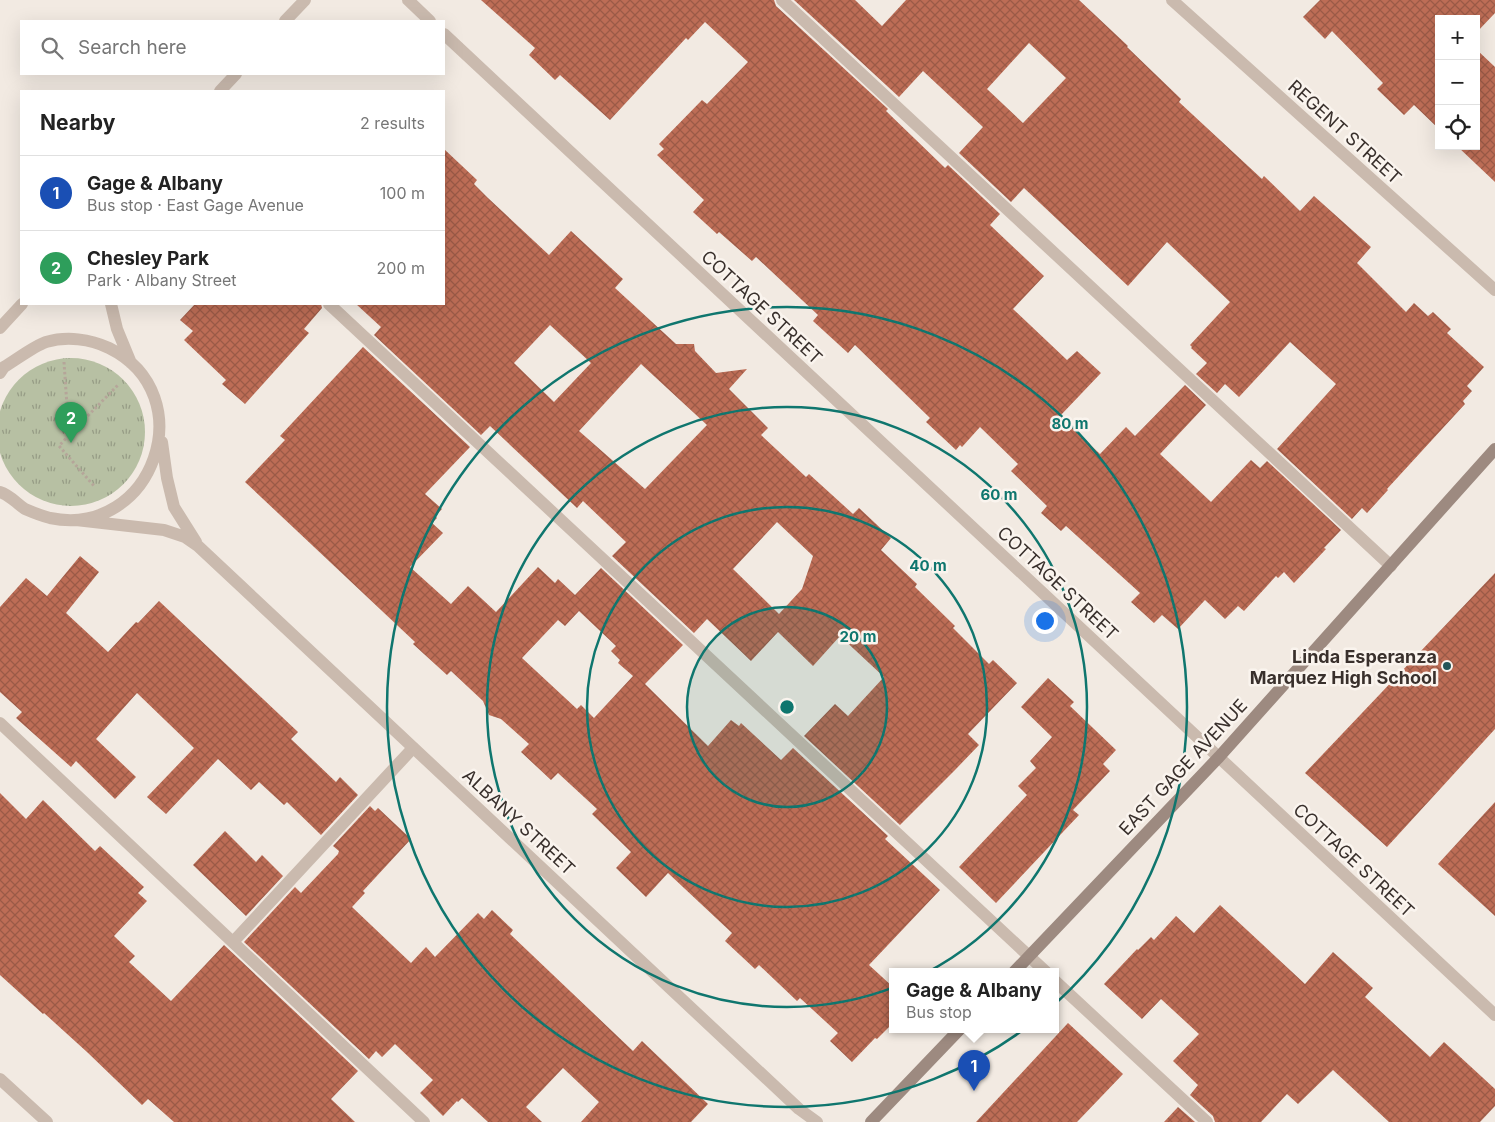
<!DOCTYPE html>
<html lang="en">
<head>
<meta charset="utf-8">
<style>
	body { margin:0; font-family:Inter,sans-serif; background:#f2f2f2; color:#222 }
	.controls { position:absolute; right:15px; top:15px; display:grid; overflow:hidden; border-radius:0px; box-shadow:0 5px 20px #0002 }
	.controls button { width:45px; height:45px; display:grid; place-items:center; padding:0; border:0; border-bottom:1px solid #e0e0e0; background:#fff; color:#222; font:25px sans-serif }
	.you { position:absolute; left:1044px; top:620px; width:18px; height:18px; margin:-12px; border:4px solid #fff; border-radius:50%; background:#1a73e8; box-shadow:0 0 0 8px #1a73e833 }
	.badge { display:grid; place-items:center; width:32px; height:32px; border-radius:50%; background:#245558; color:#fff; font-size:16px; font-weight:700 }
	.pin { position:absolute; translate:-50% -41px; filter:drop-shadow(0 1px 2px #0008) }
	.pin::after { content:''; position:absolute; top:26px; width:18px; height:15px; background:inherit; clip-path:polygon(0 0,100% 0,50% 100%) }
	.popup { position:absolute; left:889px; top:968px; width:170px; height:65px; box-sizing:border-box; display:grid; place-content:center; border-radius:0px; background:#fff; filter:drop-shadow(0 1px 4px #0005); font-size:16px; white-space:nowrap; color:#767676 }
	.popup b { font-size:19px; color:#222 }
	.popup::after { content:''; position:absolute; left:50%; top:100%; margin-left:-10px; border:10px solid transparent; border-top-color:#fff }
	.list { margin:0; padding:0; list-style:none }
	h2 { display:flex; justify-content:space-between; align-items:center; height:65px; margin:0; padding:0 20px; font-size:21px }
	h2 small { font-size:16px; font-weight:400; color:#767676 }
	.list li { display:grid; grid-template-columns:32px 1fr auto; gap:15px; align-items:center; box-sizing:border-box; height:75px; padding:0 20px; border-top:1px solid #e0e0e0 }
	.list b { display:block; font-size:19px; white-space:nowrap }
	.list p { margin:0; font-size:16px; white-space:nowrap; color:#767676 }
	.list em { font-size:16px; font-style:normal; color:#767676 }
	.icon { flex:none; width:28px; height:28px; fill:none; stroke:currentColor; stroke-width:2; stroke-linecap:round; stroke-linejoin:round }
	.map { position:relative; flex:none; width:1495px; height:1122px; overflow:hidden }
	.search { position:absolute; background:#fff; box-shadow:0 5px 20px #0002; left:20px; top:20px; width:425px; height:55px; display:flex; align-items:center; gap:12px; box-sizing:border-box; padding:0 18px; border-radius:0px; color:#767676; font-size:19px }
	.panel { position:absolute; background:#fff; box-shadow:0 5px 20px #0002; left:20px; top:90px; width:425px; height:215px; border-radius:0px }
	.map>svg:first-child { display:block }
	.park { fill:url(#park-tufts) }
	.building { fill:url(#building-cross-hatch); fill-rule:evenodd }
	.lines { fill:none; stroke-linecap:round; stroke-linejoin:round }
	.path { stroke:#b5a599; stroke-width:3; stroke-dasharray:2.5 2.5; stroke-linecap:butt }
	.lane { stroke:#cabaae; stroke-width:12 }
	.street { stroke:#cabaae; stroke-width:12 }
	.secondary { stroke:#9d8a80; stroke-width:12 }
	.ring { fill:none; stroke:#0f766e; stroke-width:2.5 }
	.poi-dot { fill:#245558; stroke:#faf4ee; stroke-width:2 }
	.labels { text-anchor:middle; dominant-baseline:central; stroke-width:5; stroke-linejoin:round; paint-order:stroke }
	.street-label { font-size:18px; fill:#39302c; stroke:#faf4ee }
	.poi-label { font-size:18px; font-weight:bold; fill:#39302c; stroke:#faf4ee; text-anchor:end }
	.centre { fill:#0f766e; stroke:#faf4ee; stroke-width:2.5 }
	.ring-label { font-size:15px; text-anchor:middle; font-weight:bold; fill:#0f766e; stroke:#faf4ee; stroke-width:5; stroke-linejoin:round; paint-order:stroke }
</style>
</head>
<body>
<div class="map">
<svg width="1495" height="1122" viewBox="0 0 1495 1122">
	<defs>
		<pattern id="park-tufts" width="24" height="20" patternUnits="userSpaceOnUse" patternTransform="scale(1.25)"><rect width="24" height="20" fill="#b7c0a3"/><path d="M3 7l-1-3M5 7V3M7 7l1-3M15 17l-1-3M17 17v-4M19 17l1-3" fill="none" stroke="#969c85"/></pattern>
		<pattern id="building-cross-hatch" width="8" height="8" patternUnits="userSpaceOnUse" patternTransform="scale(1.25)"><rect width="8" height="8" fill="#bd6d56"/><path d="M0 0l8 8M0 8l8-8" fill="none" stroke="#9b5a47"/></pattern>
	</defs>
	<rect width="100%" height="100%" fill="#f2eae2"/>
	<path class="park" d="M-3 432a74 74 0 1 1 148 0a74 74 0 1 1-148 0Z"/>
	<path class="building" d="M481,0h293l2,6 112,103 -2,2 57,55 2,2 3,-3 52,49 -10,11 54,51 -31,33 54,51 10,-9 24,22 -41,43 40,38 26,-27 9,9 50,-51 21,20 -46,49 51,48 40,-42 9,8 7,-7 74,69 -17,18 2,1 -32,34 -10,-11 -6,6 -2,-2 -32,35 -6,-5 -13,13 -20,-19 -27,29 -16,-14 -8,8 -23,-21 9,-9 -74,-67 -5,5 -20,-18 6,-7 -36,-35 7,-7 -38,-37 -18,20 -2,-2 -4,5 -30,-28 4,-4 -75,-73 -7,8 -35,-32 5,-6 -62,-58 -4,4 -33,-29 -2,2 -24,-22 11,-12 -47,-45 7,-6 -5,-5 43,-44 5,4 41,-42 -43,-40 -17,18 -2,-2 -76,82 -50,-45 -5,5 -26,-25 6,-7z
		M794,0h61l27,26 24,-26h173l49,46 -1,1 54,52 -2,3 83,77 2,-3 36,35 14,-15 57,51 -14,16 49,49 8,-9 14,13 5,-4 18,17 -4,4 37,34 -17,19 5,5 -9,10 2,3 -78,85 1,1 -21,23 -5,-5 -10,11 -75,-70 59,-65 -46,-42 -51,55 -14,-13 -8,9 -21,-19 11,-11 -16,-15 1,-1 -2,-2 40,-43 -63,-60 -39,44 -104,-98 -13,14 -52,-49 24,-26 -60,-56 -24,26zM1029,43l37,35 -43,45 -36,-34z
		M1320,0h175v13l-19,20v-14h-37v110l-25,-24 -10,10 -27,-26 6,-6 -51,-52 -7,8 -22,-22z
		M1476,49l19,18v115l-38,-36h19z
		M444,149l33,31 -3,4 14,14 61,57 22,-24 52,48 -8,9 61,56h18l1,7 21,22 31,-4 -18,20 39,39 -7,7 45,42 3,-3 44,40 6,-6 32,30 -10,12 36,34 -2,3 40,39 -2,2 36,36 4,-4 24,23 -49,51 11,11 -24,25 -55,55 -96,-89 31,-32 13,12 36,-39 -44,-41 -27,30 -35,-34 -27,29 -44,-42 -13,14 -82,-77 14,-14 -43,-41 -6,7 -87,-82 -9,9 -107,-100 7,-8 -25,-23h88zM550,325l41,38 -37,39 -40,-39zM641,364l66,61 -62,64 -66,-58zM777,522l36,34 -11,33 -23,25 -46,-45z
		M195,304h126l1,4 -18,21 5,4 -64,71 -23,-20 4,-4 -42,-40 9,-9 -13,-11z
		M363,347l107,100 -45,47 17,15 -7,7 2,2 -5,5 11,10 -33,34 41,37 17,-18 28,26 42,-45 17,16 3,-4 17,16 26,-27 82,77 -38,39 63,62 23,-26 8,6 2,-3 40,37 12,-12 95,88 -3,3 55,51 -71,75 24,22v36l-16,16 -2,-1 -23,24 -22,-21 8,-8 -38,-35 -3,3 -38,-36 -4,4 -30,-28 7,-8 -64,-60 -22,24 -30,-29 15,-16 -39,-38 5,-5 -39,-36 -7,7 -30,-28 8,-8 -28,-25 -12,-4 -6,-14 -32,-30 -4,4 -34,-31 2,-2 -170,-160 40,-42 -5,-4zM579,611l37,35 -5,5 9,9 -2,3 15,13 -39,42 -13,-13 -4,4 -55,-51 36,-38 7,6z
		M80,556l19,16 -33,41 42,39 28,-30 2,1 21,-22 139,131 -7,7 45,43 4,-5 18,18 -37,40 -34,-33 -3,3 -25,-23 -8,8 -33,-31 -52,55 -19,-17 47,-49 -57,-55 -41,46 40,38 -21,22 -39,-38 -5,6 -55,-49 6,-6 -22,-20v-85l26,-29 21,18z
		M1495,573v156l-108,118 -82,-74z
		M1048,678l26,24 -4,4 46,44 -13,14 7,7 -37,39 6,5 -83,88 -37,-36 68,-72 -9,-9 18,-18 -6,-7 22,-24 -31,-30z
		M0,793l26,26 17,-19 52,51 5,-5 44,41 -6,6 9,8 -33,35 21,20 -6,6 42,39 53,-56 134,126 -27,28 24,23h-181l-26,-23 -6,6 -55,-53 -43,-39 -1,1 -43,-39z
		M1495,802v114l-57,-52z
		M370,806l5,5 3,-3 33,31 -48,52 2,2 -13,14 59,56 15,-16 9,10 43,-44 6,6 8,-9 21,20 -3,4 123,117 9,-10 66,63 -17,18h-110l18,-20 -36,-34 -37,39 16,15h-54l-26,-24 -4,4 -1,-1 -14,15 -23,-23 13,-13 -38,-36 -13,13 -6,-6 -7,8 -125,-117 51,-55 6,6 37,-39 1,-3 -6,-5z
		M225,831l31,31 6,-7 21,21 -37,40 -53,-51z
		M1220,905l85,79 28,-32 40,36 -8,9 65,60 14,-15 51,47v17l-15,16h-91l-56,-52 -35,34 -11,-10 -26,28h-46l-2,-6 -23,-21 8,-10 -25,-24 26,-27 -38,-35 -19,20 -38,-35 33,-35 1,1 13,-13 3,3 22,-24 18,17z
		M1068,1023l55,51 -46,48h-101z
		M1178,1107l17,15h-31z"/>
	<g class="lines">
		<path class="path" d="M64,362l5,73 49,-50
			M69,435l-10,11 36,41"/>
		<path class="lane" d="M782,0l609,566
			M329,304l717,668
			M0,723l424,399
			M233,942l180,-194
			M1055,981l152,141"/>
		<path class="street" d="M408,0l22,21
			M1172,0l323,290
			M285,21l20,-21
			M444,34l1051,981
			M220,91l16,-17
			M111,304l6,25 14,34
			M0,328l22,-24
			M0,373l4,-6c12,-7 30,-21 42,-25 21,-6 44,-3 63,6 95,47 44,191 -59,170 -8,-2 -18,-6 -25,-9 -9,-6 -15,-14 -25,-17
			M162,442l5,36 7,29 22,35
			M76,520l88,10 21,7 13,9 601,563 18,13
			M0,1079l47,43"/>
		<path class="secondary" d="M1014,972l205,-215 276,-308
			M871,1122l88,-92"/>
	</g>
	<circle cx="787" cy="707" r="100" fill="#0f766e" fill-opacity=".12"/>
	<g class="ring">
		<circle cx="787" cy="707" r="100"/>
		<circle cx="787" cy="707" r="200"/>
		<circle cx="787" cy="707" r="300"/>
		<circle cx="787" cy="707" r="400"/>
	</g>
	<circle class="poi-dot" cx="1447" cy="666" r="5"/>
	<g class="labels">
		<g class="street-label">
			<text transform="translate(1345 132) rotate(42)">REGENT STREET</text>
			<text transform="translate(762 307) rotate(43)">COTTAGE STREET</text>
			<text transform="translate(1058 583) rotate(43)">COTTAGE STREET</text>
			<text transform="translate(1183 767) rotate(-47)">EAST GAGE AVENUE</text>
			<text transform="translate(519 822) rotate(43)">ALBANY STREET</text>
			<text transform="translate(1354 860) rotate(43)">COTTAGE STREET</text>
		</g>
		<g class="poi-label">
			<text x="1437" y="656">Linda Esperanza<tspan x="1437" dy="21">Marquez High School</tspan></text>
		</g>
	</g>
	<circle cx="787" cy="707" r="8" class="centre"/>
	<g class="ring-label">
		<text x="1070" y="429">80 m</text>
		<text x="999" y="500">60 m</text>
		<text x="928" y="571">40 m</text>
		<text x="858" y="642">20 m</text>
	</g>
</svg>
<div class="controls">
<button>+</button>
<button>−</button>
<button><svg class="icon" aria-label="locate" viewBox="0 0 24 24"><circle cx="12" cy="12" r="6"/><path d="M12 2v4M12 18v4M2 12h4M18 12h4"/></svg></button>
</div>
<div class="you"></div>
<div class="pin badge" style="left:974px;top:1091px;background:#1a4fb4">1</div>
<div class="popup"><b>Gage &amp; Albany</b>Bus stop</div>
<div class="pin badge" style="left:71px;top:443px;background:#2e9e5b">2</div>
<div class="search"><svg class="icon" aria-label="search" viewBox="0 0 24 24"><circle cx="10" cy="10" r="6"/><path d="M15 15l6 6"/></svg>Search here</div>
<section class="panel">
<h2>Nearby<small>2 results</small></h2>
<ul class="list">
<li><span class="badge" style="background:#1a4fb4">1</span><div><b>Gage &amp; Albany</b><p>Bus stop · East Gage Avenue</p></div><em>100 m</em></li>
<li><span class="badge" style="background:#2e9e5b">2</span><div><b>Chesley Park</b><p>Park · Albany Street</p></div><em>200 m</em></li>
</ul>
</section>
</div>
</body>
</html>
